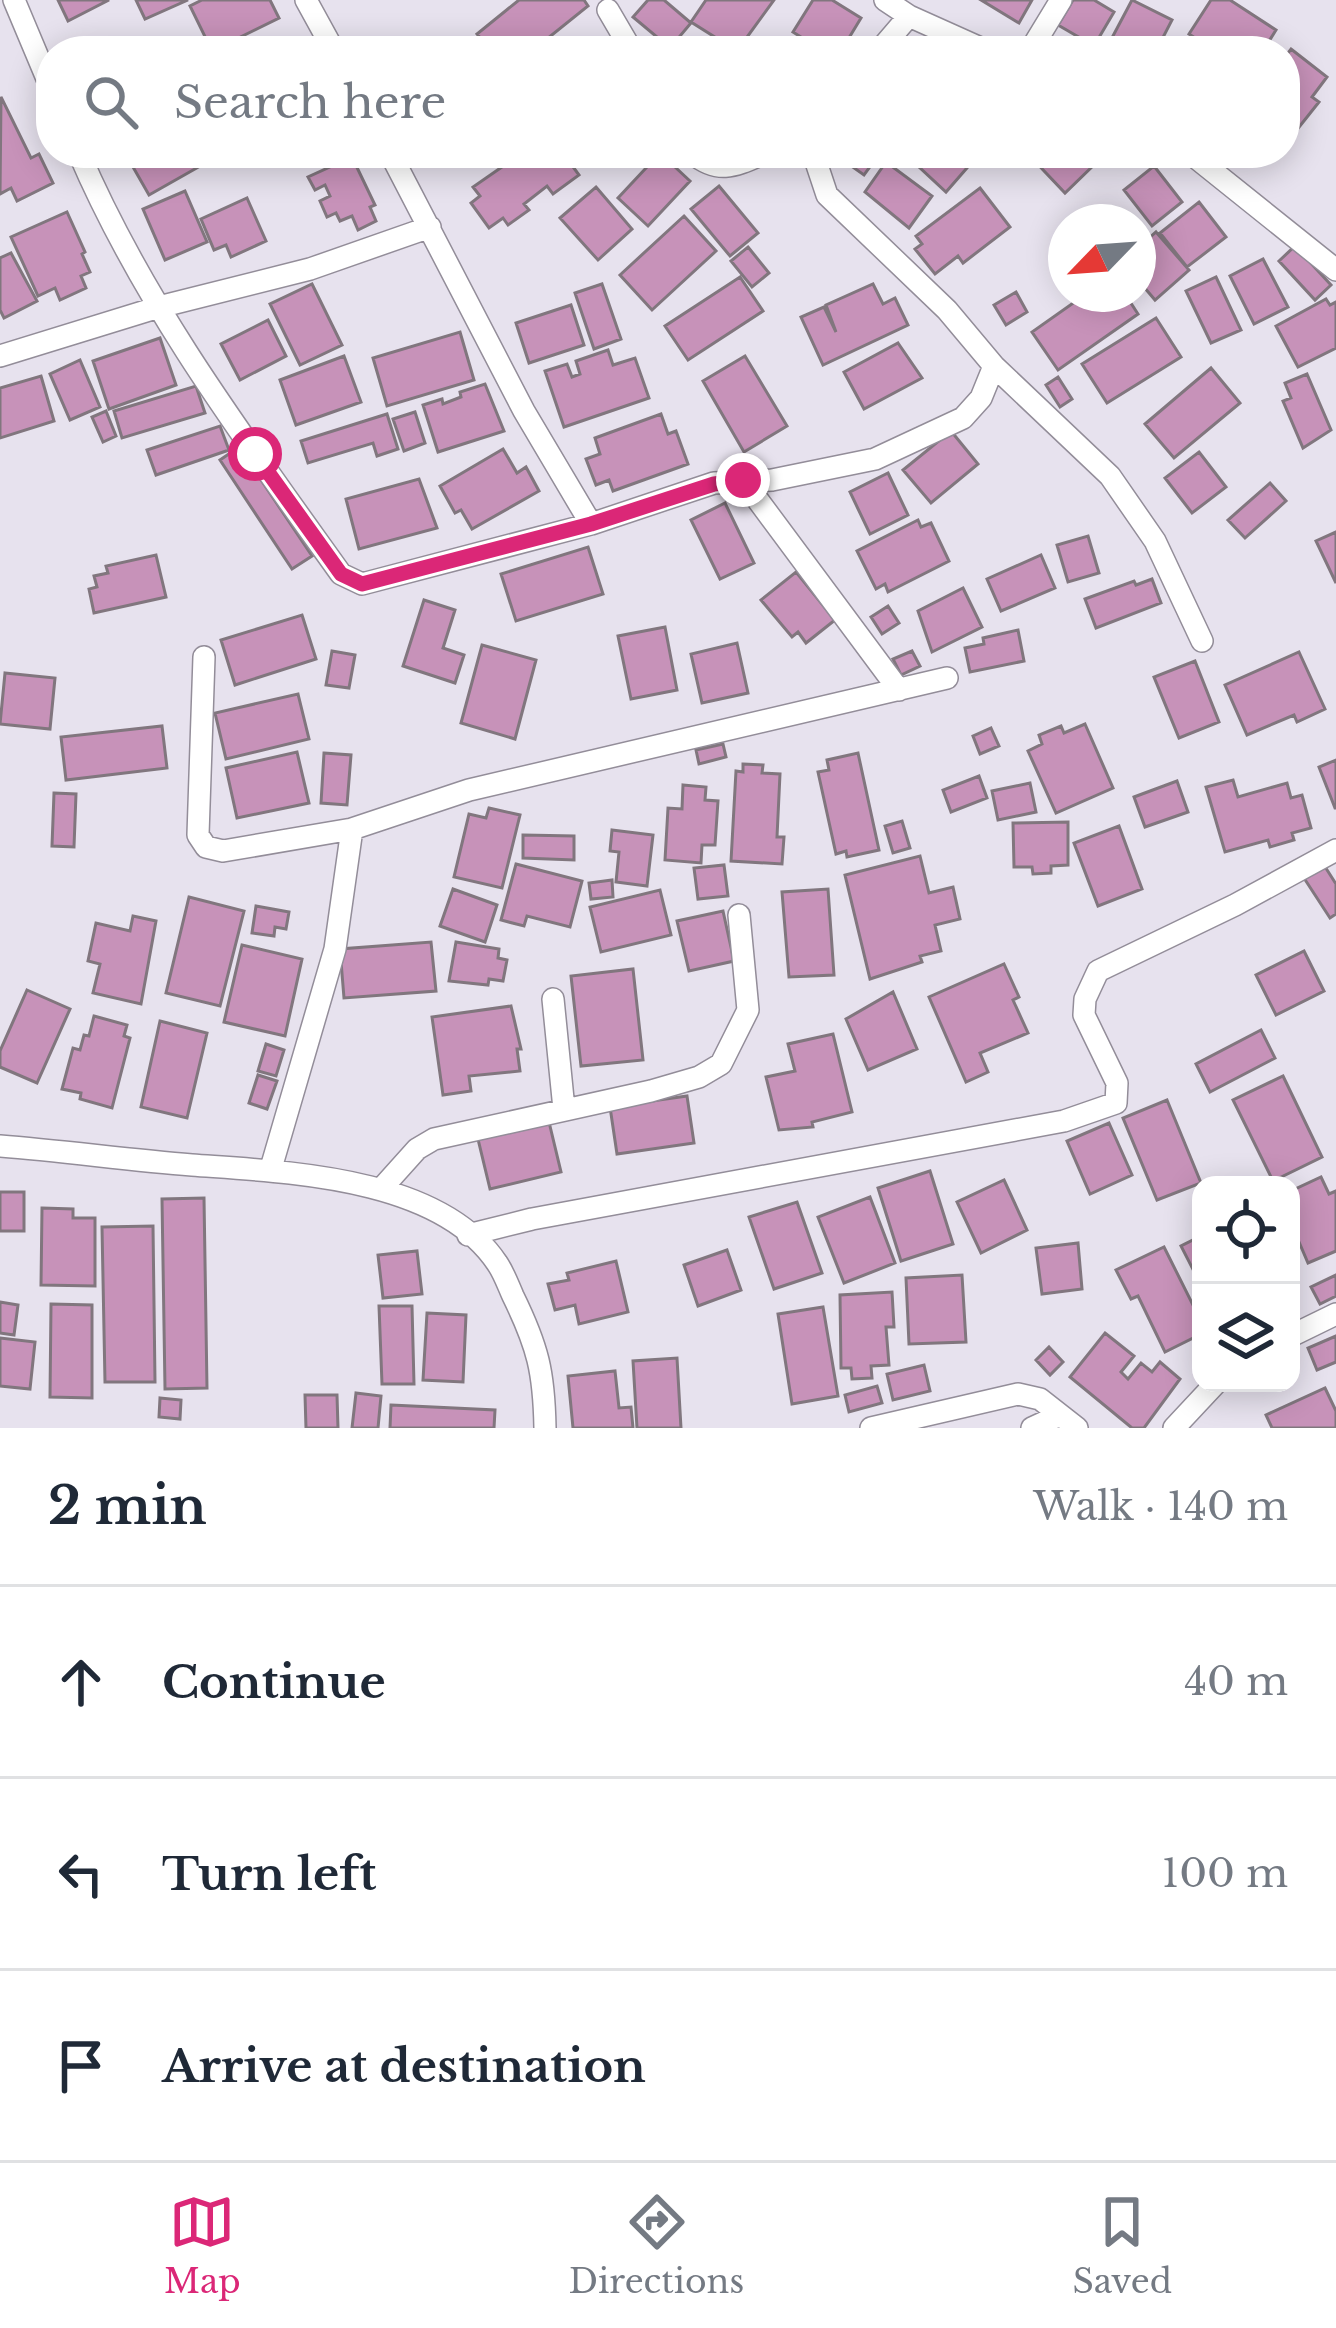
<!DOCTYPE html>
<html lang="en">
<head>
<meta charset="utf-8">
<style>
	body { margin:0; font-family:"Libre Baskerville",serif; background:#f6f6f7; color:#1f2937 }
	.controls { position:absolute; right:36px; bottom:36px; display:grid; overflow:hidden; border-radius:24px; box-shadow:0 6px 30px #0003 }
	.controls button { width:108px; height:108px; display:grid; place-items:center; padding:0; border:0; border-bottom:3px solid #e0e1e3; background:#fff; color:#1f2937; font:60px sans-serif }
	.compass { position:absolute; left:1048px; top:204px; width:108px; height:108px; border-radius:50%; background:#fff; box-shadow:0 6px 30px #0003; rotate:245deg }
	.stop { position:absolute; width:36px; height:36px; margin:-27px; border:9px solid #db2777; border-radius:50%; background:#fff }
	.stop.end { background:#db2777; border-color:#fff; box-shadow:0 3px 12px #0008 }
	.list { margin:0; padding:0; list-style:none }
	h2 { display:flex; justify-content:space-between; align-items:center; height:156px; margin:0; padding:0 48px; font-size:51px }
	h2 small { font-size:39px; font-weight:400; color:#747a83 }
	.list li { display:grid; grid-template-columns:78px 1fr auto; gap:36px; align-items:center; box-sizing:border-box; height:192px; padding:0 48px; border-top:3px solid #e0e1e3 }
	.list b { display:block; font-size:45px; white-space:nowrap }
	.list em { font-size:39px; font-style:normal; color:#747a83 }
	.icon { flex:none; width:66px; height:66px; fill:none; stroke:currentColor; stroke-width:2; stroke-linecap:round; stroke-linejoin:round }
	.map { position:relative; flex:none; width:1336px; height:1428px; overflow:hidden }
	.search { position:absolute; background:#fff; box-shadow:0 6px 30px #0003; left:36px; right:36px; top:36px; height:132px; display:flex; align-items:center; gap:30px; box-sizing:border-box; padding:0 42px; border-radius:48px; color:#747a83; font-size:45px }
	.sheet { height:732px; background:#fff }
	nav { display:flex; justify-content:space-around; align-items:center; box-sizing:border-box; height:168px; border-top:3px solid #e0e1e3; background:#fff; font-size:33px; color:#747a83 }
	nav a { display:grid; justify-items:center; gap:6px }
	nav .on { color:#db2777 }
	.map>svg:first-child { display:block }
	.building { fill:#c792b9; stroke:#81767e; stroke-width:3 }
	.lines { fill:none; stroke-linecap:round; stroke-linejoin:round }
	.minor-casing { stroke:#938d99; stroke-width:24 }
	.minor { stroke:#fff; stroke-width:21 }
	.route { stroke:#db2777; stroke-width:15 }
</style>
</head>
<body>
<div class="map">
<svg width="1336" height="1428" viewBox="0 0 1336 1428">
	<rect width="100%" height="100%" fill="#e7e2ee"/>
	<path class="building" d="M58,0h51l-41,21z
		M136,0h52l-43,19z
		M202,0h68l9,18 -67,33 -22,-45z
		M519,0h65l4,6 -56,45h-41l-14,-17z
		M648,0h16l27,23 -21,25 -37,-31z
		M706,0h68l-37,51 -46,-29z
		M813,0h19l29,18 -20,33h-18l-30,-19z
		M981,0h51l-13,23z
		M1073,0h21l20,12 -20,34 -36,-21z
		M1132,0l40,20 -16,31h-51z
		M1211,0h19l46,30 -13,21h-48l-26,-17z
		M1291,49l36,28 -15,20 7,5 -31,39 -3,-2v-82z
		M1,97l30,61 8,-4 14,29 -36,18 -6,-13 -11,6z
		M125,153h79l5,8 -60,34z
		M522,153h41l16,22 -26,19 -6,-8 -23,18 5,6 -21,15 -5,-7 -14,10 -18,-25 9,-7 -7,-9z
		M660,153l30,28 -42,45 -30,-28z
		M833,153h47l-16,22z
		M904,153h76l-34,39z
		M1090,153l8,8 -33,32 -37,-39z
		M352,157l23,48 -5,2 6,14 -18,9 -6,-14 -12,5 -4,-8 -9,4 -7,-16 10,-5 -5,-11 -10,5 -7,-13z
		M886,162l46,34 -23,32 -44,-36z
		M1154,166l28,36 -30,24 -28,-36z
		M719,186l39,47 -28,23 -39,-47z
		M596,187l36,42 -34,31 -38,-42z
		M980,188l30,39 -47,36 -5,-7 -23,18 -20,-25 7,-5 -6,-8z
		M185,191l22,51 -42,18 -22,-51z
		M247,198l19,43 -35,16 -5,-12 -12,5 -13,-31z
		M1199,202l27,35 -39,30 -27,-34z
		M67,212l18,40 -3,2 8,18 -9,4 5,12 -26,12 -5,-12 -17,8 -27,-59z
		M684,216l32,35 -64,59 -32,-35z
		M1156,232l33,38 -34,30 -17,-20v-32z
		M1295,246l36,39 -16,15 -36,-39z
		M748,247l21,26 -17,14 -21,-26z
		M11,253l26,48 -33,17 -4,-8v-52z
		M1263,259l25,48 -34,17 -24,-48z
		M740,277l23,34 -75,49 -23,-34z
		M1216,277l25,53 -30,13 -25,-52z
		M312,284l30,61 -42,20 -30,-61z
		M602,284l19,55 -27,10 -19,-56z
		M873,284l10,20 12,-6 13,27 -85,40 -22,-48 23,-10 12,25 -10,-27z
		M1016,292l11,20 -21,13 -12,-20z
		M1086,294h39l13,20 -80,56 -26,-38z
		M1326,299l4,6 6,-3v46l-38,19 -22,-41z
		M571,305l13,40 -55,18 -13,-40z
		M1156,318l25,39 -74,46 -25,-39z
		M268,320l18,36 -46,24 -19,-36z
		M460,332l14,48 -87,26 -14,-48z
		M160,338l16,47 -67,24 -16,-48z
		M898,343l24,35 -58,31 -20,-37z
		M608,350l5,15 22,-7 14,40 -85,29 -19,-56 22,-7 5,13 8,-3 -4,-13z
		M344,356l17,46 -65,23 -16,-45z
		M745,356l42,70 -43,26 -41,-71z
		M80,360l20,47 -30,13 -20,-46z
		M1211,368l29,35 -66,55 -29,-34z
		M1307,374l24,56 -28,18 -20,-47 8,-3 -6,-15z
		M41,376l13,45 -54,17v-50z
		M1058,377l14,22 -12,8 -14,-22z
		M485,384l19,47 -66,21 -15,-47 19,-6 1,5 18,-7 -1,-5z
		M196,386l9,27 -83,25 -8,-27z
		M106,411l10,25 -13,6 -11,-25z
		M415,412l10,31 -21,8 -11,-32z
		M387,414l11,35 -21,7 -4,-13 -65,20 -7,-22z
		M661,414l7,20 8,-3 12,33 -75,27 -4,-11 -13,5 -10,-26 14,-5 -5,-16z
		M220,426l9,24 -73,25 -9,-25z
		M951,431l27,33 -47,39 -28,-33z
		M239,447l73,109 -20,13 -72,-109z
		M503,449l14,24 9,-6 13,24 -67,38 -11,-19 -6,3 -15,-27z
		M1199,452l27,35 -34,26 -27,-35z
		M888,473l20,42 -38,19 -20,-42z
		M419,479l18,49 -78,21 -13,-50z
		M1270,483l16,18 -41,37 -17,-18z
		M725,503l29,60 -34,16 -29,-59z
		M918,520l3,7 10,-4 18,38 -61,31 -3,-8 -9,5 -19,-38z
		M1336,532v51l-20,-42z
		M1088,536l11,37 -31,9 -11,-37z
		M588,547l15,47 -87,27 -15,-47z
		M156,555l10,42 -72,16 -5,-24 8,-2 -3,-11 14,-3 -2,-7z
		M1041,555l14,33 -54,23 -14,-32z
		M796,572l39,48 -29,23 -8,-11 -6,5 -31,-37z
		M1152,579l9,24 -65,25 -11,-29 49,-18 2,4z
		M963,588l19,39 -50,25 -14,-41z
		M424,600l31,10 -12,38 21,7 -9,28 -52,-17z
		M888,606l11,17 -17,11 -11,-17z
		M302,615l14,44 -81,26 -14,-45z
		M665,627l12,63 -46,9 -13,-63z
		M1018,630l6,31 -54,11 -5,-24 19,-4 -1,-6z
		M737,643l11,50 -46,10 -11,-49z
		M482,645l54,15 -21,79 -54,-16z
		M332,651l23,4 -6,33 -23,-3z
		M912,651l8,15 -19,9 -8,-16z
		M1299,652l26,57 -28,13 -3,-7 -47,20 -22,-50z
		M1195,661l24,61 -40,16 -25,-61z
		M5,673l50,5 -5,51 -50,-5z
		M298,694l11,45 -83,20 -11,-46z
		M1085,724l28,64 -57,25 -28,-62 14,-7 -3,-9 22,-9 3,7z
		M162,726l5,42 -101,12 -5,-43z
		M991,728l8,18 -19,8 -7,-18z
		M723,744l3,13 -27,7 -3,-14z
		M297,752l12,51 -72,15 -11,-50z
		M324,753l27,2 -4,50 -26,-2z
		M858,753l21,97 -32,7 -1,-6 -10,3 -18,-82 11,-2 -2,-10z
		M1336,760v48h-1l-16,-41z
		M743,764l20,1 -1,8 18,1 -3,63h7l-2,27 -51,-3 5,-90 7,1z
		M979,776l8,22 -36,14 -8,-22z
		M1233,780l5,17 49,-14 4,15 11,-3 9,33 -19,5 2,7 -24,7 -2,-7 -43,12 -19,-65z
		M1177,781l11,31 -43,15 -11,-30z
		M1030,783l6,29 -38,8 -6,-29z
		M683,785l23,2 -1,13 13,1 -3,44h-13l-1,18 -36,-3 3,-52 14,1z
		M54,793l22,1 -2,53 -22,-1z
		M489,808l31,7 -18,73 -48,-11 15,-63 17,4z
		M902,821l8,27 -17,5 -8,-27z
		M1068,822v43l-17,1v7l-18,1 -1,-7h-18l-1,-44z
		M1119,826l23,63 -44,17 -24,-63z
		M612,830l41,5 -6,51 -31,-4 3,-30 -9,-1z
		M523,835l51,1v24l-51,-2z
		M920,856l9,37 24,-6 7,32 -25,6 6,26 -21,5 2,6 -52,17 -25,-104z
		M1322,862l14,22v30l-6,4 -28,-43z
		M516,864l66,17 -12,46 -43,-11 -3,10 -23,-6z
		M724,865l4,31 -30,3 -4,-31z
		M612,880l1,17 -22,2 -2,-16z
		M453,889l44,16 -12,37 -45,-16z
		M828,889l6,86 -45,2 -7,-85z
		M660,890l11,45 -70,17 -11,-45z
		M189,897l55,14 -24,95 -54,-13z
		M256,906l33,6 -3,17 -11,-2 -1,9 -22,-3z
		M723,911l11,50 -45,10 -12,-50z
		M133,916l23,5 -15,83 -48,-11 7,-29 -12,-3 8,-38 34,8z
		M431,942l5,49 -92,7 -4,-49z
		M456,942l43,7 -1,9 9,2 -4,21 -14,-2 -1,6 -39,-4z
		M242,945l60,14 -17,77 -61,-14z
		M1304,951l20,40 -48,24 -20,-40z
		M1004,964l15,33 -6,3 15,33 -48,20 8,19 -22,10 -37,-85z
		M633,969l10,91 -62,6 -10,-90z
		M27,990l43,19 -33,74 -37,-16v-16z
		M893,992l24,57 -49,21 -22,-51z
		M511,1006l10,43h-4l3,22 -51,5 2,15 -28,4 -11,-78z
		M94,1016l33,9 -3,11 6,2 -18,70 -32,-9 1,-6 -19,-4 11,-41 7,2 4,-15 5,1z
		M160,1021l47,12 -20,85 -46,-11z
		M1261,1030l14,28 -65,34 -14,-28z
		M833,1034l19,78 -40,10 1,5 -34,3 -13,-53 29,-6 -7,-27z
		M266,1044l18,6 -8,26 -18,-5z
		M258,1075l19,6 -10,28 -18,-6z
		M1283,1076l39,81 -49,24 -40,-81z
		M687,1096l7,47 -77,11 -7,-47z
		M1167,1100l34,83 -44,17 -34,-82z
		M549,1122l12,50 -71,17 -12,-50z
		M1109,1123l23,52 -42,19 -23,-53z
		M930,1171l23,73 -52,17 -23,-73z
		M1321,1177l8,17 7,-3v60l-28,12 -12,-28 -5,2v-46z
		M1004,1180l23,50 -46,23 -24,-51z
		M0,1192h24v39h-24z
		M870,1197l25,66 -51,20 -26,-66z
		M204,1198l3,190 -42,1 -3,-190z
		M797,1202l25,71 -48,16 -25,-72z
		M42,1208l31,1v9h22v68l-54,-1z
		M153,1226l2,156h-50l-3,-155z
		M1201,1236v49l-20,-39z
		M1078,1243l4,46 -40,5 -6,-46z
		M1164,1247l37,74v13l-36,18 -27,-56 -7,3 -15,-29z
		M727,1250l14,40 -43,16 -14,-41z
		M417,1251l5,43 -39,4 -5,-43z
		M616,1261l12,51 -49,12 -4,-19 -20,5 -7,-26 21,-4 -2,-7z
		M962,1275l4,67 -57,2 -3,-66z
		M1336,1275v21l-16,8 -9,-17z
		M892,1292l2,35h-8l3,38 -18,1 1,12 -20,1 -1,-11h-10l-1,-73z
		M0,1302l18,3 -4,30 -14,-2z
		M51,1304l41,1v93l-42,-1z
		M379,1306h33l2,78h-32z
		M823,1307l15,89 -46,8 -14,-90z
		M427,1313l39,2 -3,67 -40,-2z
		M1105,1333l29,23 -13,16 7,7 13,-16 11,9 8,-10 20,17 -36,49h-12l-62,-51z
		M1336,1336v26l-19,8 -9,-22z
		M0,1338l35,4 -5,47 -30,-3z
		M1049,1347l14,15 -13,13 -14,-15z
		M677,1358l4,70h-44l-4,-67z
		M924,1365l6,26 -37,9 -6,-26z
		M615,1371l4,37 12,-1 2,21h-60l-5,-52z
		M877,1386l5,17 -33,9 -4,-17z
		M1325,1388l11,23v17h-64l-6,-13z
		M356,1393l25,3 -3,32h-26z
		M305,1395h32l1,33h-32z
		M160,1398l21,2 -1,19 -21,-2z
		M391,1405l104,5 -1,18h-104z"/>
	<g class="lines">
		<defs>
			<path id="minor" d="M14,0l37,88
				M306,0l28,51
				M885,0l24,16 78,35
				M608,10l24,41
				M879,51l30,-35
				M1030,51l31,-51
				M79,153c65,152 167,288 262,421l21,10 229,-60 123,-41 58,-3 103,-21 88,-41 18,-20 13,-32
				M390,153l134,258 67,113
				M692,153c27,22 43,13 73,0
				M813,153l14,42 120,115 47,56 116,110 45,65 47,100
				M1190,153l146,117
				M0,356l159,-49 151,-38 120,-42
				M743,480l156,210
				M204,657l-6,178 8,12 17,4 129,-22 117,-39 478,-112
				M553,999l11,110
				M0,1146c64,5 128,14 192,19 93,7 247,11 305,98 7,10 11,22 16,33 25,51 31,76 32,132
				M271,1168l64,-219 17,-120
				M382,1188l35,-39 17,-10 217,-48 48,-14 22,-13 27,-54 -9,-95
				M468,1235l64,-16 532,-98 52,-18 1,-20 -33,-68 1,-16 13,-28 137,-66 101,-55
				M1291,1336l45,-22
				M871,1428l147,-34 22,5 37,29
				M1032,1428l28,-13
				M1174,1428l42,-45"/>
		</defs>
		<use href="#minor" class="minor-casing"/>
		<use href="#minor" class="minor"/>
	</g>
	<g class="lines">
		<path class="route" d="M255,454l86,120 21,10 229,-60 123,-40 29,-4"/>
	</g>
</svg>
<div class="controls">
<button><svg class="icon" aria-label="locate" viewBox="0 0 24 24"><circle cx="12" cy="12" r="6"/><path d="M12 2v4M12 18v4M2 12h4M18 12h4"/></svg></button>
<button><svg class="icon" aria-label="layers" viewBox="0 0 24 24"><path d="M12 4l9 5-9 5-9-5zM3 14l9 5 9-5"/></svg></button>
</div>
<svg class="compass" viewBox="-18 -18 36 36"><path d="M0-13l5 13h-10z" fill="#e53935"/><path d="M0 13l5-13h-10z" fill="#747a83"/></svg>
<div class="stop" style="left:255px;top:454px"></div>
<div class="stop end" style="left:743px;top:480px"></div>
<div class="search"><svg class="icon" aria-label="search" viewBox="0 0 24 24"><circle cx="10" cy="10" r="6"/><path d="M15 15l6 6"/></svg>Search here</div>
</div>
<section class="sheet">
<h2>2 min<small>Walk · 140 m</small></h2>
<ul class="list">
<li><svg class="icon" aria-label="ahead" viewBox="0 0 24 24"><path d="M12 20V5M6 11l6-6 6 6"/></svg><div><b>Continue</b></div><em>40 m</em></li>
<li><svg class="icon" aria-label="left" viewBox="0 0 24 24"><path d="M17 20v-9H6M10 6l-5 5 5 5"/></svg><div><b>Turn left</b></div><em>100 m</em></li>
<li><svg class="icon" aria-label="arrive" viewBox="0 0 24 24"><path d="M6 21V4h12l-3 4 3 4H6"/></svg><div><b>Arrive at destination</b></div></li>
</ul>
</section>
<nav>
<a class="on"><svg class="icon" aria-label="map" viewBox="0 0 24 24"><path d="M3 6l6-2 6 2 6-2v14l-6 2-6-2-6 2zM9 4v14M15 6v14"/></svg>Map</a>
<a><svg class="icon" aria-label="directions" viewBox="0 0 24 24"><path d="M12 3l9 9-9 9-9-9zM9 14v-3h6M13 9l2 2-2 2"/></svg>Directions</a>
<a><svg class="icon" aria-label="saved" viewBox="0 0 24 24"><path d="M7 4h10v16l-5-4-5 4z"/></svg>Saved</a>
</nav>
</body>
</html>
